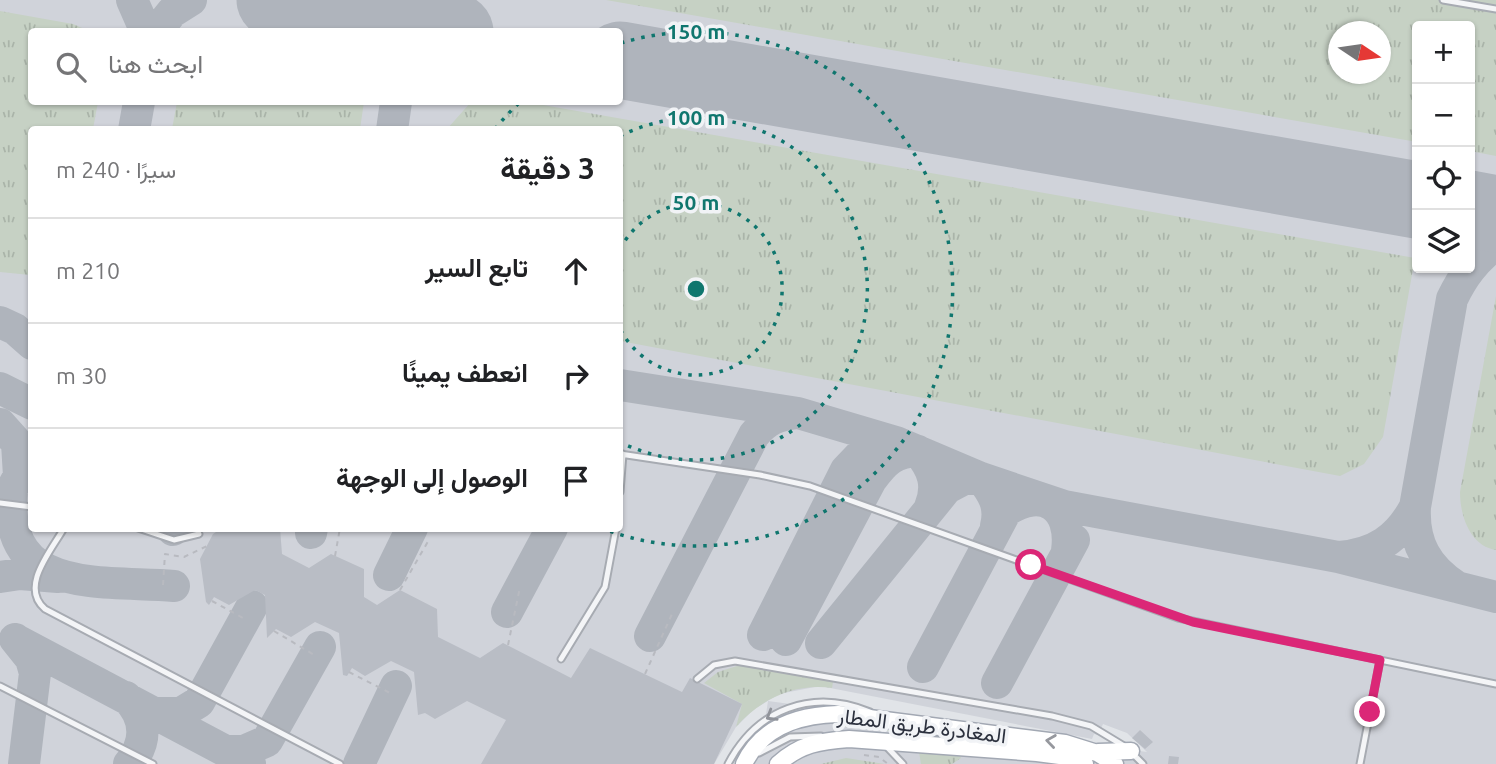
<!DOCTYPE html>
<html lang="ar">
<head>
<meta charset="utf-8">
<style>
	body { margin:0; font-family:Ubuntu,Vazirmatn,sans-serif; background:#f6f6f6; color:#202124; direction:rtl }
	.controls { position:absolute; right:21px; top:21px; display:grid; overflow:hidden; border-radius:7px; box-shadow:0 2px 5px #0004 }
	.controls button { width:63px; height:63px; display:grid; place-items:center; padding:0; border:0; border-bottom:2px solid #e0e0e0; background:#fff; color:#202124; font:35px sans-serif }
	.compass { position:absolute; left:1328px; top:21px; width:63px; height:63px; border-radius:50%; background:#fff; box-shadow:0 2px 5px #0004; rotate:103deg }
	.stop { position:absolute; width:21px; height:21px; margin:-16px; border:5px solid #db2777; border-radius:50%; background:#fff }
	.stop.end { background:#db2777; border-color:#fff; box-shadow:0 2px 7px #0008 }
	.list { margin:0; padding:0; list-style:none }
	h2 { display:flex; justify-content:space-between; align-items:center; height:91px; margin:0; padding:0 28px; font-size:30px }
	h2 small { font-size:23px; font-weight:400; color:#757577 }
	.list li { display:grid; grid-template-columns:46px 1fr auto; gap:21px; align-items:center; box-sizing:border-box; height:105px; padding:0 28px; border-top:2px solid #e0e0e0 }
	.list b { display:block; font-size:26px; white-space:nowrap }
	.list em { font-size:23px; font-style:normal; color:#757577 }
	.icon { flex:none; width:38px; height:38px; fill:none; stroke:currentColor; stroke-width:2; stroke-linecap:round; stroke-linejoin:round }
	.map { position:relative; flex:none; width:1496px; height:764px; overflow:hidden; direction:ltr }
	.search { position:absolute; background:#fff; box-shadow:0 2px 5px #0004; left:28px; top:28px; width:595px; height:77px; display:flex; align-items:center; gap:18px; box-sizing:border-box; padding:0 24px; border-radius:7px; color:#757577; font-size:26px }
	.panel { position:absolute; background:#fff; box-shadow:0 2px 5px #0004; left:28px; top:126px; width:595px; height:406px; border-radius:7px; direction:rtl }
	.map>svg:first-child { display:block }
	.built { fill:#d0d3da; fill-rule:evenodd }
	.grass { fill:url(#grass-tufts); fill-rule:evenodd }
	.lines { fill:none; stroke-linecap:round; stroke-linejoin:round }
	.taxiway { stroke:#afb4bc; stroke-width:32 }
	.runway { stroke:#afb4bc; stroke-width:77 }
	.building { fill:#b9bdc5 }
	.service-casing { stroke:#a7abb2; stroke-width:9 }
	.primary-casing { stroke:#a2a8b3; stroke-width:19 }
	.path { stroke:#b8bac0; stroke-width:2; stroke-dasharray:5 5; stroke-linecap:butt }
	.service { stroke:#f4f5f7; stroke-width:5 }
	.primary { stroke:#fff; stroke-width:16 }
	.oneway { stroke:#90939a }
	.oneway2 { stroke:#96989e }
	.route { stroke:#db2777; stroke-width:9 }
	.ring { fill:none; stroke:#0f766e; stroke-width:3.5; stroke-dasharray:3.5 7 }
	.labels { text-anchor:middle; dominant-baseline:central; stroke-width:7; stroke-linejoin:round; paint-order:stroke }
	.street-label { font-size:21px; fill:#2c313e; stroke:#f1f3f6 }
	.centre { fill:#0f766e; stroke:#f1f3f6; stroke-width:3.5 }
	.ring-label { font-size:21px; text-anchor:middle; font-weight:bold; fill:#0f766e; stroke:#f1f3f6; stroke-width:7; stroke-linejoin:round; paint-order:stroke }
</style>
</head>
<body>
<div class="map">
<svg width="1496" height="764" viewBox="0 0 1496 764">
	<defs>
		<pattern id="grass-tufts" width="24" height="20" patternUnits="userSpaceOnUse" patternTransform="scale(1.75)"><rect width="24" height="20" fill="#c6d1c4"/><path d="M3 7l-1-3M5 7V3M7 7l1-3M15 17l-1-3M17 17v-4M19 17l1-3" fill="none" stroke="#aab4a9"/></pattern>
	</defs>
	<rect width="100%" height="100%" fill="#e1e4e8"/>
	<path class="built" d="M0,0h1496v764h-743l8,-16 7,-47 379,51 -20,-19 -24,-9 -5,11 -4,-1 -2,5 -272,-53 -41,8 -26,16 -17,17 -22,37h-714zM1417,26h53v242h-53zM32,32h588v70h-588zM1338,32h42v42h-42zM32,130h588v398h-588z"/>
	<path class="grass" d="M606,0h890v156l-26,-5v-125h-53v116zM1338,32h42v42h-42z
		M0,11l73,13 16,7 -57,1v70h66l-5,27 -61,1 -2,145 -30,-3z
		M177,102h187l-4,27h-188z
		M471,102h55l889,156 -32,179 -19,27 -24,12 -720,-135v-211l-173,-1z
		M1496,296v254c-26,-4 -36,-34 -36,-58z
		M740,665l93,17 -1,6c-38,-5 -71,11 -96,39l6,-23 -38,-21 14,-11z
		M831,722l1,-1 139,18 -136,-13z
		M919,752l41,4 1,2 -9,6h-31z
		M846,758l39,6h-64z"/>
	<g class="lines">
		<path class="taxiway" d="M132,0l14,32
			M273,0l9,1
			M156,32l16,-20 19,-12
			M407,32l2,-9
			M134,130l5,-28
			M392,130l4,-28
			M1359,190c24,6 40,13 58,29
			M0,322l15,7 17,15
			M620,385l178,28 98,29 85,36 83,28 274,51 158,40
			M0,388l32,16
			M0,424l17,19 2,33
			M12,490c-10,106 89,90 162,96
			M2,507l30,-55
			M1415,507c-2,36 12,61 42,80
			M172,528l1,2
			M311,533l1,-5
			M1339,557c36,-3 59,-18 76,-50l37,-208c11,-23 23,-39 44,-55
			M389,575l23,-47
			M0,577l20,-3 38,3
			M507,612l45,-84
			M763,635l83,-165 22,-23 28,-5
			M650,636l104,-201c12,-15 23,-20 43,-22
			M15,639l16,20 4,14 -11,91
			M786,640l85,-160c14,-19 23,-28 47,-29 15,18 21,34 12,56
			M18,641l232,123
			M821,643l126,-155 17,-9 17,-1c12,15 20,28 15,48
			M923,667l83,-156c37,-25 67,-4 61,40
			M997,683l77,-143
			M126,697c21,21 22,45 3,67
			M155,713h26l18,-11 53,-96
			M227,751h17l23,-10 53,-94
			M359,764l37,-78"/>
		<path class="runway" d="M275,0l180,32
			M620,60l797,140
			M1470,209l26,5"/>
	</g>
	<path class="building" d="M222,528h58l2,26 27,14 22,-14 33,15v28l13,8 23,-15 37,19 1,28 42,21 23,-15 68,35 19,-30 92,44 8,-14 52,26 -28,60h-233l25,-44 -39,-19 -32,18 -10,-6 -7,2 -4,-43 -23,-11 -26,15 -13,-8 -5,8 -4,-1 -4,-42 -24,-11 -24,15 -15,-8 -9,9 -2,-43 -10,-5 -26,15 -15,-8 -5,8 -3,-3 -6,-43 13,-25z
		M1140,730l13,12 -8,7 -13,-11z
		M1169,756l10,1 -1,7h-10z"/>
	<g class="lines">
		<defs>
			<path id="service" d="M1443,0l53,9
				M620,454l140,21 50,11 368,132 318,66
				M620,492l3,-38
				M0,503l32,4
				M64,528c-13,23 -45,59 -19,81l295,155
				M138,528l36,12 25,-6
				M561,659l44,-72 11,-59
				M697,679l17,-14 21,-4 317,55 39,10 33,20
				M0,686l153,78
				M886,746l17,18
				M1131,752l12,12
				M759,753l31,-16 31,-1
				M728,764c29,-55 84,-76 142,-52
				M1360,764l20,-104"/>
			<path id="primary" d="M1098,752l33,-1
				M744,764c18,-38 55,-49 94,-50l227,29 32,10 18,11
				M778,764c22,-20 42,-23 71,-25l188,14 30,4 18,7"/>
		</defs>
		<use href="#service" class="service-casing"/>
		<use href="#primary" class="primary-casing"/>
		<path class="path" d="M335,556l5,-28
			M163,585l2,-31 19,3 23,-11
			M400,590l30,-52
			M212,601l33,18
			M274,631l42,25
			M508,645l12,-58
			M349,672l43,22
			M645,674l27,-60
			M864,755l15,2 9,7"/>
		<use href="#service" class="service"/>
		<use href="#primary" class="primary"/>
	</g>
	<defs><path id="oneway-chevron" d="M-2-3.5L2.5 0L-2 3.5" fill="none" stroke-width="1.6" stroke-linecap="round" stroke-linejoin="round" transform="scale(1.75)"/></defs>
	<use class="oneway" href="#oneway-chevron" transform="translate(771 716) rotate(149)"/>
	<use class="oneway2" href="#oneway-chevron" transform="translate(1051 741) rotate(-172)"/>
	<g class="lines">
		<path class="route" d="M1031,565l162,57 187,38 -10,52"/>
	</g>
	<g class="ring">
		<path d="M620 249A86 86 0 1 1 620 329"/>
		<path d="M620 136A171 171 0 1 1 620 442"/>
		<path d="M495 129A257 257 0 0 1 519 103M621 43A257 257 0 1 1 604 529"/>
	</g>
	<g class="labels">
		<g class="street-label">
			<text transform="translate(922 725) rotate(7)">المغادرة طريق المطار</text>
		</g>
	</g>
	<circle cx="696" cy="289" r="10" class="centre"/>
	<g class="ring-label">
		<text x="696" y="39">150 m</text>
		<text x="696" y="125">100 m</text>
		<text x="696" y="210">50 m</text>
	</g>
</svg>
<div class="controls">
<button>+</button>
<button>−</button>
<button><svg class="icon" aria-label="locate" viewBox="0 0 24 24"><circle cx="12" cy="12" r="6"/><path d="M12 2v4M12 18v4M2 12h4M18 12h4"/></svg></button>
<button><svg class="icon" aria-label="layers" viewBox="0 0 24 24"><path d="M12 4l9 5-9 5-9-5zM3 14l9 5 9-5"/></svg></button>
</div>
<svg class="compass" viewBox="-18 -18 36 36"><path d="M0-13l5 13h-10z" fill="#e53935"/><path d="M0 13l5-13h-10z" fill="#757577"/></svg>
<div class="stop" style="left:1031px;top:565px"></div>
<div class="stop end" style="left:1370px;top:712px"></div>
<div class="search"><svg class="icon" aria-label="search" viewBox="0 0 24 24"><circle cx="10" cy="10" r="6"/><path d="M15 15l6 6"/></svg>ابحث هنا</div>
<section class="panel">
<h2>3 دقيقة<small>سيرًا · 240 m</small></h2>
<ul class="list">
<li><svg class="icon" aria-label="ahead" viewBox="0 0 24 24"><path d="M12 20V5M6 11l6-6 6 6"/></svg><div><b>تابع السير</b></div><em>210 m</em></li>
<li><svg class="icon" aria-label="right" viewBox="0 0 24 24"><path d="M7 20v-9h11M14 6l5 5-5 5"/></svg><div><b>انعطف يمينًا</b></div><em>30 m</em></li>
<li><svg class="icon" aria-label="arrive" viewBox="0 0 24 24"><path d="M6 21V4h12l-3 4 3 4H6"/></svg><div><b>الوصول إلى الوجهة</b></div></li>
</ul>
</section>
</div>
</body>
</html>
